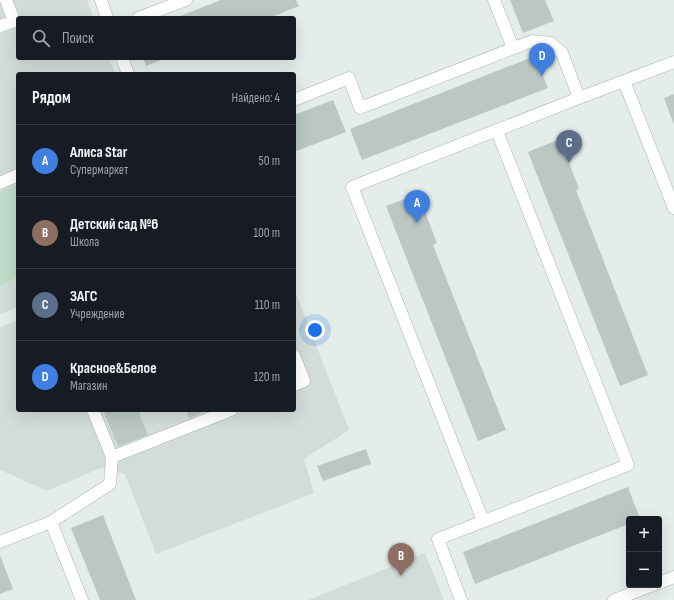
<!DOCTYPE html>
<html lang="ru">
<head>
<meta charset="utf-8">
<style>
	body { margin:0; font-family:"Sofia Sans Condensed",sans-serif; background:#242831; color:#f1f3f6 }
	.controls { position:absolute; right:12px; bottom:12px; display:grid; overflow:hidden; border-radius:4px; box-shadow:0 4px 16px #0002 }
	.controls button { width:36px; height:36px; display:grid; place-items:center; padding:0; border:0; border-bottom:1px solid #363941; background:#171b24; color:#f1f3f6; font:20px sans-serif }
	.you { position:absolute; left:315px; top:330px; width:14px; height:14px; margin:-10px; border:3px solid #fff; border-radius:50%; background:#1a73e8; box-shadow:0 0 0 6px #1a73e833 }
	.badge { display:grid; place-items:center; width:26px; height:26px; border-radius:50%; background:#ea9065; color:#fff; font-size:13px; font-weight:700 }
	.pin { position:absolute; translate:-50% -33px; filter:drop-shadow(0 1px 2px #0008) }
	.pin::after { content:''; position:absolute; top:21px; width:14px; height:12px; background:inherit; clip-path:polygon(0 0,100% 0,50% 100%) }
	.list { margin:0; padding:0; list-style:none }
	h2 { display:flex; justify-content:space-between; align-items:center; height:52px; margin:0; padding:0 16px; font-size:17px }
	h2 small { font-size:13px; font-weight:400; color:#9ea1a6 }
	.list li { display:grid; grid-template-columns:26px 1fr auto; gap:12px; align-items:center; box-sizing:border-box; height:72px; padding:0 16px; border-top:1px solid #363941 }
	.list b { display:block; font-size:15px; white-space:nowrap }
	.list p { margin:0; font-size:13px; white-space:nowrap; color:#9ea1a6 }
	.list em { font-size:13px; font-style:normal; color:#9ea1a6 }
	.icon { flex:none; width:22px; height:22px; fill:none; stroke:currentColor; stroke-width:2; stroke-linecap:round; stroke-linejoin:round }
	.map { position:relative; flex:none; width:674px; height:600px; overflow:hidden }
	.search { position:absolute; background:#171b24; box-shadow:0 4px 16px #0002; left:16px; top:16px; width:280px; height:44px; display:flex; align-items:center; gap:10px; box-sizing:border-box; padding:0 14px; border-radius:4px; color:#9ea1a6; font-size:15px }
	.panel { position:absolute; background:#171b24; box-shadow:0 4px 16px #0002; left:16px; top:72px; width:280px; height:340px; border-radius:4px }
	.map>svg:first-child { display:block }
	.built { fill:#d2ddd9 }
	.green { fill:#bfdcc9 }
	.building { fill:#bac7c3 }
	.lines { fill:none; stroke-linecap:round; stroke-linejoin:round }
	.minor-casing { stroke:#a7b5b1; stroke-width:13 }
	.minor { stroke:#fff; stroke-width:12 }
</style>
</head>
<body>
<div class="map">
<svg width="674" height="600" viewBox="0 0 674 600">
	<rect width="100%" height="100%" fill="#e4edea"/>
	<path class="built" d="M0,0h87l7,18h-76v40h91l7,16h-98v233l-18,7z
		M294,288l55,142 -45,29 10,34 -158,61 -31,-80 -24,-6 -54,23 -47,-21v-143l18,-7v90h276z
		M425,553l19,47h-136z"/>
	<path class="green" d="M18,184v93l-18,8v-93z"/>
	<path class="building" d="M221,0h75l3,6 -30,12h-94z
		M510,0h35l9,21 -31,12z
		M535,56l13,32 -186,72 -12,-31z
		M143,58h23l-20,8z
		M674,94v31l-10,-27z
		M333,100l13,32 -52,20v-37z
		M560,139l19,50 -3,1 72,185 -28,11 -92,-234z
		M418,194l19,49 -4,2 73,185 -28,11 -92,-235z
		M103,410h35l10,25 -30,11z
		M186,410h22l-19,8z
		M366,449l5,15 -48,17 -6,-15z
		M628,487l12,32h-11v5l-154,60 -12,-32z
		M103,515l33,85h-36l-29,-72z
		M0,555l13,34 -13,5z"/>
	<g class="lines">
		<defs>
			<path id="minor" d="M101,0l6,18
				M494,0l19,48
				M138,18l48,-18
				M0,26l14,-5 -8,-21
				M122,58l6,16
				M624,81l50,127
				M294,100l55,-22 11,30 172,-67 19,2 11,10 17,45
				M0,183l18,-8
				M294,356l10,25 -10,4
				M93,410l19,47 119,-47
				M483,521l-131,-334 227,-89 95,-36
				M51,522l59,-38 2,-27
				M0,542l51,-20 31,78
				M659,583l15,-6
				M461,600l-23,-61 190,-74 -131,-334
				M614,600l39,-15"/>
		</defs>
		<use href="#minor" class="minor-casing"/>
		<use href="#minor" class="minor"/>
	</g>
</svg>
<div class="controls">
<button>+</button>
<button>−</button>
</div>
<div class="you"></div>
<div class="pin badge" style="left:417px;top:223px;background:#3f7fe0">A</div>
<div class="pin badge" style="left:401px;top:576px;background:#8d6e63">B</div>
<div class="pin badge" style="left:569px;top:163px;background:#5c6f8a">C</div>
<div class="pin badge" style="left:542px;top:76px;background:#3f7fe0">D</div>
<div class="search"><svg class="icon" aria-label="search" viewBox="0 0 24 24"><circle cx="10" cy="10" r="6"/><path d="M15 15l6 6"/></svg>Поиск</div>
<section class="panel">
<h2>Рядом<small>Найдено: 4</small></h2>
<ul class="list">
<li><span class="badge" style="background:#3f7fe0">A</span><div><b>Алиса Star</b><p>Супермаркет</p></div><em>50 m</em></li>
<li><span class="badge" style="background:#8d6e63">B</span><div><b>Детский сад №6</b><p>Школа</p></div><em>100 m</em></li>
<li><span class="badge" style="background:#5c6f8a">C</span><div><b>ЗАГС</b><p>Учреждение</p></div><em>110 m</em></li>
<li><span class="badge" style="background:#3f7fe0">D</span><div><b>Красное&amp;Белое</b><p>Магазин</p></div><em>120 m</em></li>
</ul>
</section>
</div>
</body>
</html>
